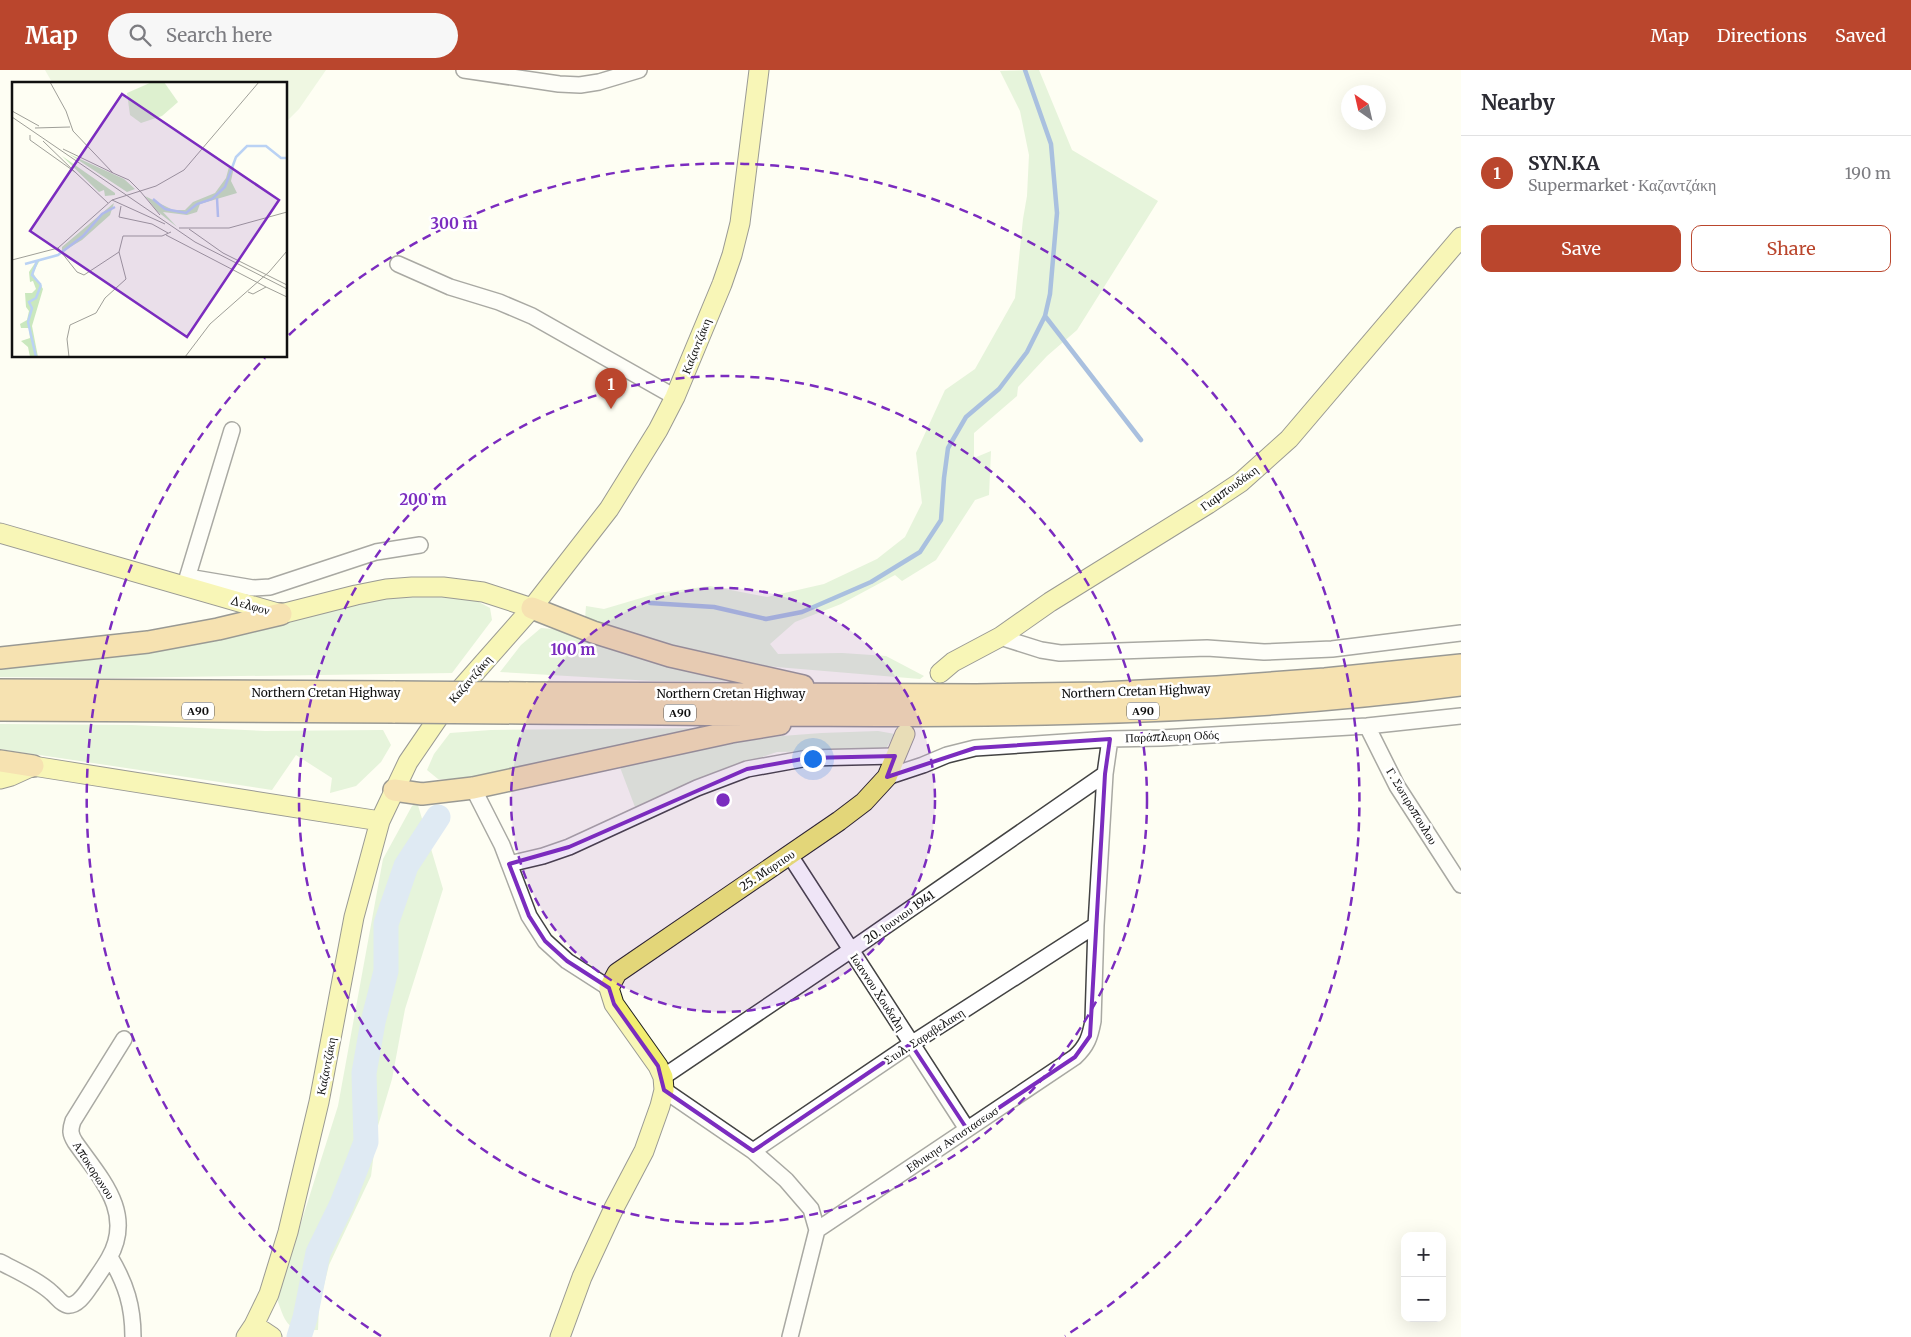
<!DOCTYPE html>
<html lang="en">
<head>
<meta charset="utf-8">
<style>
	body { margin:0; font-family:Merriweather,serif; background:#f7f7f7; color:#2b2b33 }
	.controls { position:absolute; right:15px; bottom:15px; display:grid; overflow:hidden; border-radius:10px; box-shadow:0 5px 20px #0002 }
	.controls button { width:45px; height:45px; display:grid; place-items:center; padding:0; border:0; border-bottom:1px solid #e1e1e2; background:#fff; color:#2b2b33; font:25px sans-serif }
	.compass { position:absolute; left:1341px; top:15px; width:45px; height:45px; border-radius:50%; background:#fff; box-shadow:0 5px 20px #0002; rotate:326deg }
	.you { position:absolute; left:812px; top:688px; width:18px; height:18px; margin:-12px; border:4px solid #fff; border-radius:50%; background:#1a73e8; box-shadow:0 0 0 8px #1a73e833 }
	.badge { display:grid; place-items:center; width:32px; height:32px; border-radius:50%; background:#ba462d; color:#fff; font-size:16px; font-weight:700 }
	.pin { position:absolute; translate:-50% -41px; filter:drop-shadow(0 1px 2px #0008) }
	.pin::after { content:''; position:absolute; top:26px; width:18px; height:15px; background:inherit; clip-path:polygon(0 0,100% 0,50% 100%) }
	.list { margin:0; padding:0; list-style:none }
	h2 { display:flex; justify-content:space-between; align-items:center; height:65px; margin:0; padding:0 20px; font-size:21px }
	h2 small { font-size:16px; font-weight:400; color:#7c7c81 }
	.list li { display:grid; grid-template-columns:32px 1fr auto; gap:15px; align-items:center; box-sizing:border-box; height:75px; padding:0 20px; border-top:1px solid #e1e1e2 }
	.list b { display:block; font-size:19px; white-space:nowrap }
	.list p { margin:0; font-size:16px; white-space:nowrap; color:#7c7c81 }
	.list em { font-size:16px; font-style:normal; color:#7c7c81 }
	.actions { display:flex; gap:10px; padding:15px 20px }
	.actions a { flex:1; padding:11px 0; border:1px solid #ba462d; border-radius:10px; text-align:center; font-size:18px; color:#ba462d }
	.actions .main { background:#ba462d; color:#fff }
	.icon { flex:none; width:28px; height:28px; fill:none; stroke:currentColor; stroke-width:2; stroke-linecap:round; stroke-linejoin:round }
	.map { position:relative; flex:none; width:1461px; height:1267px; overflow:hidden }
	header { display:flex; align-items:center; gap:30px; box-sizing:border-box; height:70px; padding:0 25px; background:#ba462d; color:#fff }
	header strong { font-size:24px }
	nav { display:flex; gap:28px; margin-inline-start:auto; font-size:18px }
	.search { width:350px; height:45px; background:#f7f7f7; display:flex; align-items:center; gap:12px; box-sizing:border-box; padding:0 18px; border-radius:28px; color:#7c7c81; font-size:19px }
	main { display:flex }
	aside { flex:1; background:#fff }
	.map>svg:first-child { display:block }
	.green { fill:#cae8be }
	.pitch { fill:#ddf0cf }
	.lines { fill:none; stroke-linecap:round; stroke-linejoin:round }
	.stream { stroke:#4476c7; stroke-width:4.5 }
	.river { stroke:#bad2f4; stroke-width:25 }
	.minor-casing { stroke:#434343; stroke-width:18 }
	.major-casing { stroke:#212121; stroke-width:21 }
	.highway-casing { stroke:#212121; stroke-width:24 }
	.minor { stroke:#fff; stroke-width:15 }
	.major { stroke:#f2ee70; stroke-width:19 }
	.highway { stroke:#edc063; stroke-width:21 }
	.highway-bridge-casing { stroke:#212121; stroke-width:24; stroke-linecap:butt }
	.highway-bridge { stroke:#edc063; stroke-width:21 }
	.marked { fill:none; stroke:#7b2cbf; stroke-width:4; stroke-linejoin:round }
	.ring { fill:none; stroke:#7b2cbf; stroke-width:2.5; stroke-dasharray:9 6 }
	.labels { text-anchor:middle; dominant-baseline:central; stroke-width:5; stroke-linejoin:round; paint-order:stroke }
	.shield { fill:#fff; stroke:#585858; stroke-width:1 }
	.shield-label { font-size:11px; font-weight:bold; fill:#101010 }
	.street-label { font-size:12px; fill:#101010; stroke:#fff }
	.inset-river { fill:none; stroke:#bad2f4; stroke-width:2.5 }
	.inset-road { fill:none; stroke:#9f9f98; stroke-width:1 }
	.view { fill:#7b2cbf; fill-opacity:0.15; stroke:#7b2cbf; stroke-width:2.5 }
	.inset-edge { fill:none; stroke:#101010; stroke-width:2.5 }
	.centre { fill:#7b2cbf; stroke:#fff; stroke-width:2.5 }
	.ring-label { font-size:15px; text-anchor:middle; font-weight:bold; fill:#7b2cbf; stroke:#fff; stroke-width:5; stroke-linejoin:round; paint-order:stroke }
</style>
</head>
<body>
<header>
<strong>Map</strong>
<div class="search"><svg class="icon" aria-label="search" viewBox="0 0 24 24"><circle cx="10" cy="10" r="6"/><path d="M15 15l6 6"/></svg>Search here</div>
<nav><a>Map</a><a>Directions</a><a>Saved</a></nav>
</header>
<main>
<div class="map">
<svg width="1461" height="1267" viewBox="0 0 1461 1267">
	<rect width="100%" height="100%" fill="#fefef3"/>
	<path class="green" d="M1039,0l33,80 86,51 -81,129 -30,26 -29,31 -1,9 -43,37v25l17,-7 -2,44 -14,5 -39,60 -34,21 -7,-6 -54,29 -46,18 -25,22 8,10 64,-1 44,3 38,20 -4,3 -192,-16 -143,-44 1,-13 18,3 54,-16 52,-7 57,11 57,-13 53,-25 28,-22 17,-34 -6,-50 29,-63 30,-21 40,-71 8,-79 4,-23 2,-41 -9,-44 -20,-40z
		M443,526l32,4 15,8 2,12 -40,53 -341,5 -111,-1v-13l377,-67z
		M541,558l12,1 185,52h-85l-153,-9 21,-27z
		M0,654l131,1 134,6 118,-1 8,15 -10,17 -25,24 -26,7 2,-15 -36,-23 -24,35 -272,-41z
		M707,658l-239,52 -30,-1 -11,-9 7,-16 16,-21 41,-3z
		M878,661l17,3 -10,16 -108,2 -82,28 -60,27 -17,-45 112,-22 92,-7z
		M417,732l26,87 -38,120 -13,70 -15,50 -6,47 -42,89 -10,40 -1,25c-31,0 -31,-3 -41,-31l61,-193 45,-247 29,-53z"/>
	<path class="pitch" d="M45,0h281l-27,39 -13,13v-38h-233z"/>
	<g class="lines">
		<path class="stream" d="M1045,246l96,124
			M650,533l64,4 52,12 36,-7 69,-30 49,-30 21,-32 3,-42 4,-30 18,-31 33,-28 28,-37 18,-36 5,-22 7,-81 -6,-69 -26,-74"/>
		<path class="river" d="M299,1267l6,-19 13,-65 24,-49 24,-62 -2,-69 9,-51 13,-51v-47l20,-58 32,-49"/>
		<defs>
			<path id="minor" d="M464,0l95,14 21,1 19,-3 40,-12
				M398,194l52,23 49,15 33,14 143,81
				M188,507l65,11 17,-1 106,-35 44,-7
				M185,515l47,-155
				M1000,567l41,13 19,3 147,-5 57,4 68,-3 129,-16
				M1367,656l30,60 64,99
				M887,707l36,-12 24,-10 28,-7 135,-9 51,-1 206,-12 94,-10
				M473,718l29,57 27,71 16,25 22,20 42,27
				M789,784l178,275
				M509,794l34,-8 26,-9 128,-59 50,-19 61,-11 87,-2
				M663,1007l188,-127 254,-176 5,-35
				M664,1020l89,61 33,29 25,29 6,21 -27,107
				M753,1081l158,-107 185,-119
				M817,1160l258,-173c12,-11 15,-20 18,-36l3,-96 9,-151
				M110,1187c16,27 23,49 23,80
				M0,1192c17,9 38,18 52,31 5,4 9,11 15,12 11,2 20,-14 25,-21 6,-9 12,-17 17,-26 26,-46 -9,-80 -34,-116 -5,-8 -5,-12 -2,-21l51,-82"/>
			<path id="major" d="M0,463l281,81 75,-19 30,-6 26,-2h31l40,5 49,16
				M940,603l13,-11 47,-25 50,-35 158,-98 33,-22 48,-43 172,-202
				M0,709l11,-3 22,-10 347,55
				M254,1255l18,12
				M246,1267l8,-12 15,-31 19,-62 31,-130 35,-185 26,-96 28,-59 41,-60 83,-94 77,-99 49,-79 17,-33 47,-113 10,-29 8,-32 19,-153
				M560,1267l22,-60 32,-69 30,-57 16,-45 4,-16 -1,-13 -5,-11 -44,-62 -5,-16 8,-15 222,-152 25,-19 23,-25 18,-43"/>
			<path id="highway" d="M532,538l61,24 77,24 133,30
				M0,588l148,-16 70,-13 63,-15
				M0,620l395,2
				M526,623l450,2 127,-2 114,-6 108,-8 136,-14
				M0,640l395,2
				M526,643c311,1 625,13 935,-28
				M0,691l33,5
				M394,720l28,4 51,-6 258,-56 49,-8"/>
		</defs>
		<use href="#minor" class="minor-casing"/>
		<use href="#major" class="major-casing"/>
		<use href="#highway" class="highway-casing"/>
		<use href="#minor" class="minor"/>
		<use href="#major" class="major"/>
		<use href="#highway" class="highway"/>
		<defs>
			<path id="highway-bridge" d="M395,622l131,1
				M395,642l131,1"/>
		</defs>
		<use href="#highway-bridge" class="highway-bridge-casing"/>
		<use href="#highway-bridge" class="highway-bridge"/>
	</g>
	<path d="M0 0H1461V1267H0ZM1110,669l-5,35 -15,262 -15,21 -108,72 -56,-85 -158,107 -89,-61 -6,-24 -44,-62 -5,-16 -42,-27 -22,-20 -16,-25 -20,-52 60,-17 178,-78 61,-11 87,-2 -8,21 88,-29z" fill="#fefef3" fill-opacity=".55" fill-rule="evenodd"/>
	<path class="marked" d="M1110,669l-5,35 -15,262 -15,21 -108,72 -56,-85 -158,107 -89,-61 -6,-24 -44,-62 -5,-16 -42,-27 -22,-20 -16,-25 -20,-52 60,-17 178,-78 61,-11 87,-2 -8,21 88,-29z"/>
	<circle cx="723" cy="730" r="212" fill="#7b2cbf" fill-opacity=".12"/>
	<g class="ring">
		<circle cx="723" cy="730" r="212"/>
		<circle cx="723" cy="730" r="424"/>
		<path d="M381 1266A636 636 0 0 1 265 288M289 265A636 636 0 1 1 1065 1266"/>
	</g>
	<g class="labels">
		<g class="shield">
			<rect x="182" y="632.5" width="32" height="17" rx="4"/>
			<rect x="1127" y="632.5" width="32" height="17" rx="4"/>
			<rect x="664" y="634.5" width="32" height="17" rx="4"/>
		</g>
		<g class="shield-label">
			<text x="198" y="641">Α90</text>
			<text x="1143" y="641">Α90</text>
			<text x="680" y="643">Α90</text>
		</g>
		<g class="street-label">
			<text transform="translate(696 276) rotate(-68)">Καζαντζάκη</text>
			<text transform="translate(1229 418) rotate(-36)">Γιαμπουδάκη</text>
			<text transform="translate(250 535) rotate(16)">Δελφον</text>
			<text transform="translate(470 609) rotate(-49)">Καζαντζάκη</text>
			<text transform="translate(1136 621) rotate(-2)">Northern Cretan Highway</text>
			<text x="326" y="622">Northern Cretan Highway</text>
			<text x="731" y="623">Northern Cretan Highway</text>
			<text transform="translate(1172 666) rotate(-2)">Παράπλευρη Οδός</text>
			<text transform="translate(1412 736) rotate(59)">Γ. Σωτιροπουλου</text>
			<text transform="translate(767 800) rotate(-34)">25. Μαρτιου</text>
			<text transform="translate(899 847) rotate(-35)">20. Ιουνιου 1941</text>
			<text transform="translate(878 922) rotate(57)">Ιωαννου Χουδαλη</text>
			<text transform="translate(924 966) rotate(-33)">Στυλ. Σαραβελακη</text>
			<text transform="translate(326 996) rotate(-79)">Καζαντζάκη</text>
			<text transform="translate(952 1069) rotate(-34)">Εθνικησ Αντιστασεωσ</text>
			<text transform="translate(94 1100) rotate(57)">Αποκορωνου</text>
		</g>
	</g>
	<g transform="translate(12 12)">
		<rect width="275" height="275" fill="#fefef3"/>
		<path d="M57,72l55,25 11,10 -8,3zM50,74l53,37v2l-10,1 -1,-6 -5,2zM217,85h5l-3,14 6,12 -37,11 -3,8 -10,3 -24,-3 14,15 -20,-16 -12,-15 28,14h12l8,-8 22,-9 11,-15zM102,121l-4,12 -28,25 -20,12v-5zM25,178h3l-7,13 10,16 -11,37 6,31h-8l-2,-10 -7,-6 9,-3 -1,-10h-8l-1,-4 7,-4 2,-9 -3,-4 -1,-14h7l4,-4 -3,-8 -3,1 -1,-10z" fill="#cae8be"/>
		<path d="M140,0h12l14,20 -16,14 -21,7 -11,-8 -3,-22z" fill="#ddf0cf"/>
		<path class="inset-river" d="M205,116l1,19M141,117l12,10 21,4 11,-9 15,-5 13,-12 11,-30 11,-11h19l15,12h6M25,179l-5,14 9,10M13,182l33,-9 25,-19 19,-22 13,-7M24,275l-8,-35 4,-14 -3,-6 7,-4 5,-13"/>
		<path class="inset-road" d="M38,0l16,29 7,20 40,42 16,7 11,11M0,29l27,15M0,35l183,125 92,47M23,46l35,-1M18,53v5l45,32 33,31M31,59l32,31M51,67l50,24M128,109l20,24M100,118l53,24M109,124l-2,11 33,7 16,9M167,146h50l58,-16M177,147l34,24 64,32M154,153l100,52M46,166l19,24 7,3 35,-23 4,-16h39l9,-4M0,178l46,-12 54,-48 44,-14 28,-16 75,-88M236,210l5,2 13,-7 21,10M57,275l-2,-18 3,-14 26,-12 9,-15 21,-19 -7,-27M173,275l25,-33 59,-52 18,-21"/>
		<path class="view" d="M110,12l157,106 -92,137 -157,-106z"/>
		<rect width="275" height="275" class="inset-edge"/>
	</g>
	<circle cx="723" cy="730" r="8" class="centre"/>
	<g class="ring-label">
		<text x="454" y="159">300 m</text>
		<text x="423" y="435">200 m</text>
		<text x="573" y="585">100 m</text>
	</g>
</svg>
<div class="controls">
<button>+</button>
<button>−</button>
</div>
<svg class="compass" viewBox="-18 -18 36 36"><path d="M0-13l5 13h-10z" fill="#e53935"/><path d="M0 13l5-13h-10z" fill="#7c7c81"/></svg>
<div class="you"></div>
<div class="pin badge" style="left:611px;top:339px">1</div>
</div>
<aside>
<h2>Nearby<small></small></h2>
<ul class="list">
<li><span class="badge">1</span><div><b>SYN.KA</b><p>Supermarket · Καζαντζάκη</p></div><em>190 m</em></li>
</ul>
<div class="actions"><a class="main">Save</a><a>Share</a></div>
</aside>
</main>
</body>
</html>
